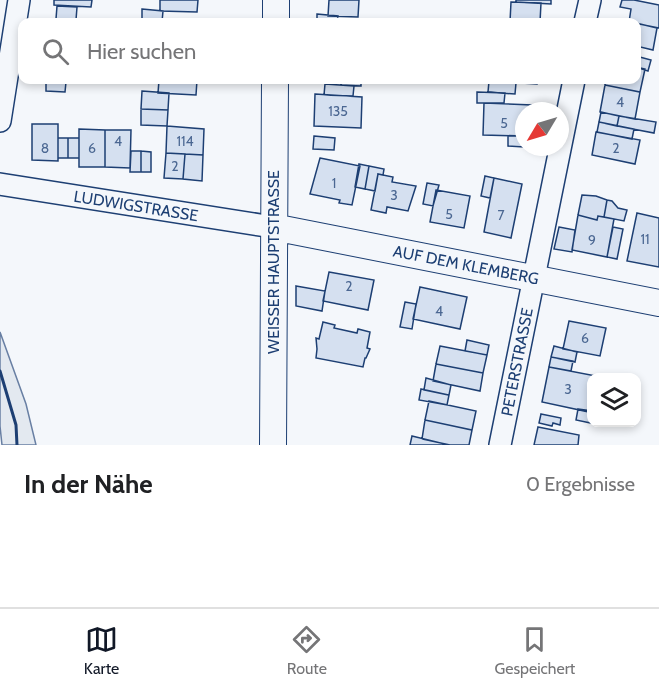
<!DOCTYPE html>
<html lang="de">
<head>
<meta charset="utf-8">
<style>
	body { margin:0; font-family:Cabin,sans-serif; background:#f6f6f6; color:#202124 }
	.controls { position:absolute; right:18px; bottom:18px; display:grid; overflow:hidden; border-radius:12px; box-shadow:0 3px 9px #0003 }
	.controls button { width:54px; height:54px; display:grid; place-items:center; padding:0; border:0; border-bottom:2px solid #e0e0e0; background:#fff; color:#202124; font:30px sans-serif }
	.compass { position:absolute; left:515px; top:102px; width:54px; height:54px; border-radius:50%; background:#fff; box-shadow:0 3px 9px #0003; rotate:232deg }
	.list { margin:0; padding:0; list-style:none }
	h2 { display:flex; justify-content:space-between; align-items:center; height:78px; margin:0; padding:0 24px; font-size:26px }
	h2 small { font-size:20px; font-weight:400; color:#757577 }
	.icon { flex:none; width:33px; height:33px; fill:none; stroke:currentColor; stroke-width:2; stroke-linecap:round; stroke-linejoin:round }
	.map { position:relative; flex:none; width:659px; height:445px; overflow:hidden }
	.search { position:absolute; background:#fff; box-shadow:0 3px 9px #0003; left:18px; right:18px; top:18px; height:66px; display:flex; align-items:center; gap:15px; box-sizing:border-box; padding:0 21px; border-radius:12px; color:#757577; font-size:22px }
	.sheet { height:162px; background:#fff }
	nav { display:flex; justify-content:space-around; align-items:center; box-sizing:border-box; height:84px; border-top:2px solid #e0e0e0; background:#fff; font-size:16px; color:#757577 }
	nav a { display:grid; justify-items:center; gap:3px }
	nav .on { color:#111827 }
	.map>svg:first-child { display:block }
	.green { fill:#e3e9f0; stroke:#687fa3; stroke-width:1.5 }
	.building { fill:#d5e0f0; stroke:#1d3f73; stroke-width:1.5 }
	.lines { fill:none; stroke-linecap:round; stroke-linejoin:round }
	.minor-casing { stroke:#1d3f73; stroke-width:24 }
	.tertiary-casing { stroke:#1d3f73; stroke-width:28 }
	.minor { stroke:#f4f7fb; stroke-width:21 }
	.tertiary { stroke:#f4f7fb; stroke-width:26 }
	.wall { stroke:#1d3f73; stroke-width:3 }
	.labels { text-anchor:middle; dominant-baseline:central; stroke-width:4.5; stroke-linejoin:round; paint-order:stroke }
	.number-label { font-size:14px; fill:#4b6792 }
	.street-label { font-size:16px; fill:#1d3f73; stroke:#f4f7fb }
</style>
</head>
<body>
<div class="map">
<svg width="659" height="445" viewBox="0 0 659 445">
	<rect width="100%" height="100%" fill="#f4f7fb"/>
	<path class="green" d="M0,332l26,72 10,41h-34l-2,-19z"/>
	<path class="building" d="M54,0h38l-1,7 -37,-2z
		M160,0h38l-1,12 -37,-1z
		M329,0h30l-1,17 -30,-1z
		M516,0h35v4l-35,-2z
		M622,0h12l25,5v23l-30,-6 2,-13 -11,-2z
		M511,2l30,1 -1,19h-30z
		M57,6l20,1 -1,13 -20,-1z
		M142,9l21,2 -1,11h-20z
		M317,14l21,2 -1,6h-20z
		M636,23l21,5 -4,22 -17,-4z
		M636,56l15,4 -3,11 -12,-4z
		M636,67l9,2 -5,23 -35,-7 1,-5h30z
		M159,80h38l-1,15 -38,-2z
		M341,80h20v6l-20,-1z
		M488,80h49v4l-49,-3z
		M46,81l20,1 -1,10 -19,-1z
		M489,81l27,2 -1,11 -27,-2z
		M325,84l29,2 -1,10 -29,-1z
		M605,85l35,7 -5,27 -35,-7z
		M142,91l27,2 -1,17 -27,-1z
		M477,92l28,1 -1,10h-27z
		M315,94l47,3 -1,31 -47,-2z
		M484,103l48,2v6h-8v25l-41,-1z
		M141,109l27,1 -1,16 -26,-1z
		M601,112l18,4 -2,10 -18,-4z
		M619,116l37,6 -2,11 -37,-7z
		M599,122l35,7 -2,10 -35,-7z
		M32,124h26v37l-26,-1z
		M167,126l37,3 -1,26 -37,-2z
		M79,129l26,1v37h-26z
		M105,130h26l-1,38 -25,-1z
		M596,132l44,8 -5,24 -43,-9z
		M314,136l21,2 -1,12 -21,-1z
		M508,136h16v11l-16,-1z
		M58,138h10v20h-10z
		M68,138h11v20h-11z
		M131,151h10v21h-11z
		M141,151l10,1v20h-10z
		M166,153l19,1 -2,25 -19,-1z
		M185,154l18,1 -1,26 -19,-2z
		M320,158l40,8 -8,39 -13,-2 1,-3 -30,-6z
		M359,164l10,2 -4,23 -10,-2z
		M369,166l15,3 -1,6 -5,-1 -3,17 -10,-2z
		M378,174l15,3 -1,5 24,4 -8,25 -21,-4 -1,6 -15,-3z
		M485,176l9,2 -4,20 -9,-2z
		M494,178l28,6 -11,54 -27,-6z
		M427,183l12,2 -6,21 -10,-2z
		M436,190l34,6 -6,32 -34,-6z
		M582,195l14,1 11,4 -3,17 -6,-1 -1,4 -19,-5z
		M607,200l5,1 6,7 9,2 -3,11 -20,-4z
		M637,213l22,5v49l-32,-6z
		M578,215l19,5 1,-4 16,3 -7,38 -35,-7z
		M559,227l16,3 -3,22 -18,-3z
		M613,227l10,2 -6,30 -10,-2z
		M329,272l45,8 -6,30 -45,-9z
		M296,286l29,5 -3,20 -26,-5z
		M420,287l47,10 -7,32 -47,-10z
		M405,302l11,2 -4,25 -12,-2z
		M569,321l37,7 -6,28 -37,-7z
		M323,322l12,3 -1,3 23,5 1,-4 12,3 -3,16 3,1 -4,9h-1l-2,9 -47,-9 1,-9 -1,-11 3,1z
		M467,340l22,5 -2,10 -22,-4z
		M440,346l47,9 -4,18 -47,-9z
		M554,346l23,6 -2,10 -24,-5z
		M551,357l22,4 -2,10 -22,-4z
		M436,364l47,9 -3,18 -47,-10z
		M549,367l47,9 -4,2v23l-3,11 -47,-10z
		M426,378l25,7 -2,10 -25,-5z
		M421,389l28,6 -2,10 -28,-5z
		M429,401l47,10 -4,19 -47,-10z
		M578,409l14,2v11h14l-1,4 -29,-6z
		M541,414l20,4 -1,7 -7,-2 -1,3 -13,-3z
		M425,420l47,10 -3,15h-19l-28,-6z
		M538,427l41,8 -1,10h-44z
		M412,436l33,8v1h-35z"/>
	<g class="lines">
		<defs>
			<path id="minor" d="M585,22l5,-22
				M0,121l19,-121
				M0,184l273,43
				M500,445l74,-365"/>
			<path id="tertiary" d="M276,22v-22
				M273,227l386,76
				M273,445l2,-365"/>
		</defs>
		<use href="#minor" class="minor-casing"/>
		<use href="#tertiary" class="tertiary-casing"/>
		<use href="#minor" class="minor"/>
		<use href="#tertiary" class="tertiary"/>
		<path class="wall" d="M0,371l16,54 1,20"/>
	</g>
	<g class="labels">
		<g class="number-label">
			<text x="620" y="102">4</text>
			<text x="338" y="111">135</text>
			<text x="504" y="123">5</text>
			<text x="118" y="141">4</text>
			<text x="185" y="141">114</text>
			<text x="45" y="148">8</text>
			<text x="92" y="148">6</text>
			<text x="616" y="148">2</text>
			<text x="175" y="166">2</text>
			<text x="334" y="183">1</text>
			<text x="394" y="195">3</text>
			<text x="449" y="214">5</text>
			<text x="501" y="215">7</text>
			<text x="645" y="239">11</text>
			<text x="592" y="240">9</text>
			<text x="349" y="286">2</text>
			<text x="439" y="311">4</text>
			<text x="585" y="338">6</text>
			<text x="568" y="389">3</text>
		</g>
		<g class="street-label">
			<text transform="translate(136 206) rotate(9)">LUDWIGSTRASSE</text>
			<text transform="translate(273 262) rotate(-90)">WEISSER HAUPTSTRASSE</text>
			<text transform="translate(466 265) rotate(11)">AUF DEM KLEMBERG</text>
			<text transform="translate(517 362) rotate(-79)">PETERSTRASSE</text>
		</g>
	</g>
</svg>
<div class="controls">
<button><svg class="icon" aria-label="layers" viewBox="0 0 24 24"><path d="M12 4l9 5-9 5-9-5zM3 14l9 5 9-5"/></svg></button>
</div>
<svg class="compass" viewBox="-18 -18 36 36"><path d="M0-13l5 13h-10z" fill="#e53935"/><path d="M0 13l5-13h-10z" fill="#757577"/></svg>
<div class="search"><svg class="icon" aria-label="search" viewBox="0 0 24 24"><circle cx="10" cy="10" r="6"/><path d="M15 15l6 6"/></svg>Hier suchen</div>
</div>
<section class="sheet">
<h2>In der Nähe<small>0 Ergebnisse</small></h2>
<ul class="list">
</ul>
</section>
<nav>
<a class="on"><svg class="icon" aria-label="map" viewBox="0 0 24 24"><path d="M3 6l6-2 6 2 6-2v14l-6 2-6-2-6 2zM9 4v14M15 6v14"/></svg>Karte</a>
<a><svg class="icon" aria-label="directions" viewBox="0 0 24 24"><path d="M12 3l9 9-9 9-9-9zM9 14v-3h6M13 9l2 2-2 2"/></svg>Route</a>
<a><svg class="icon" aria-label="saved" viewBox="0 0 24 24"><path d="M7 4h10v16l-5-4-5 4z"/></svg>Gespeichert</a>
</nav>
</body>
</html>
